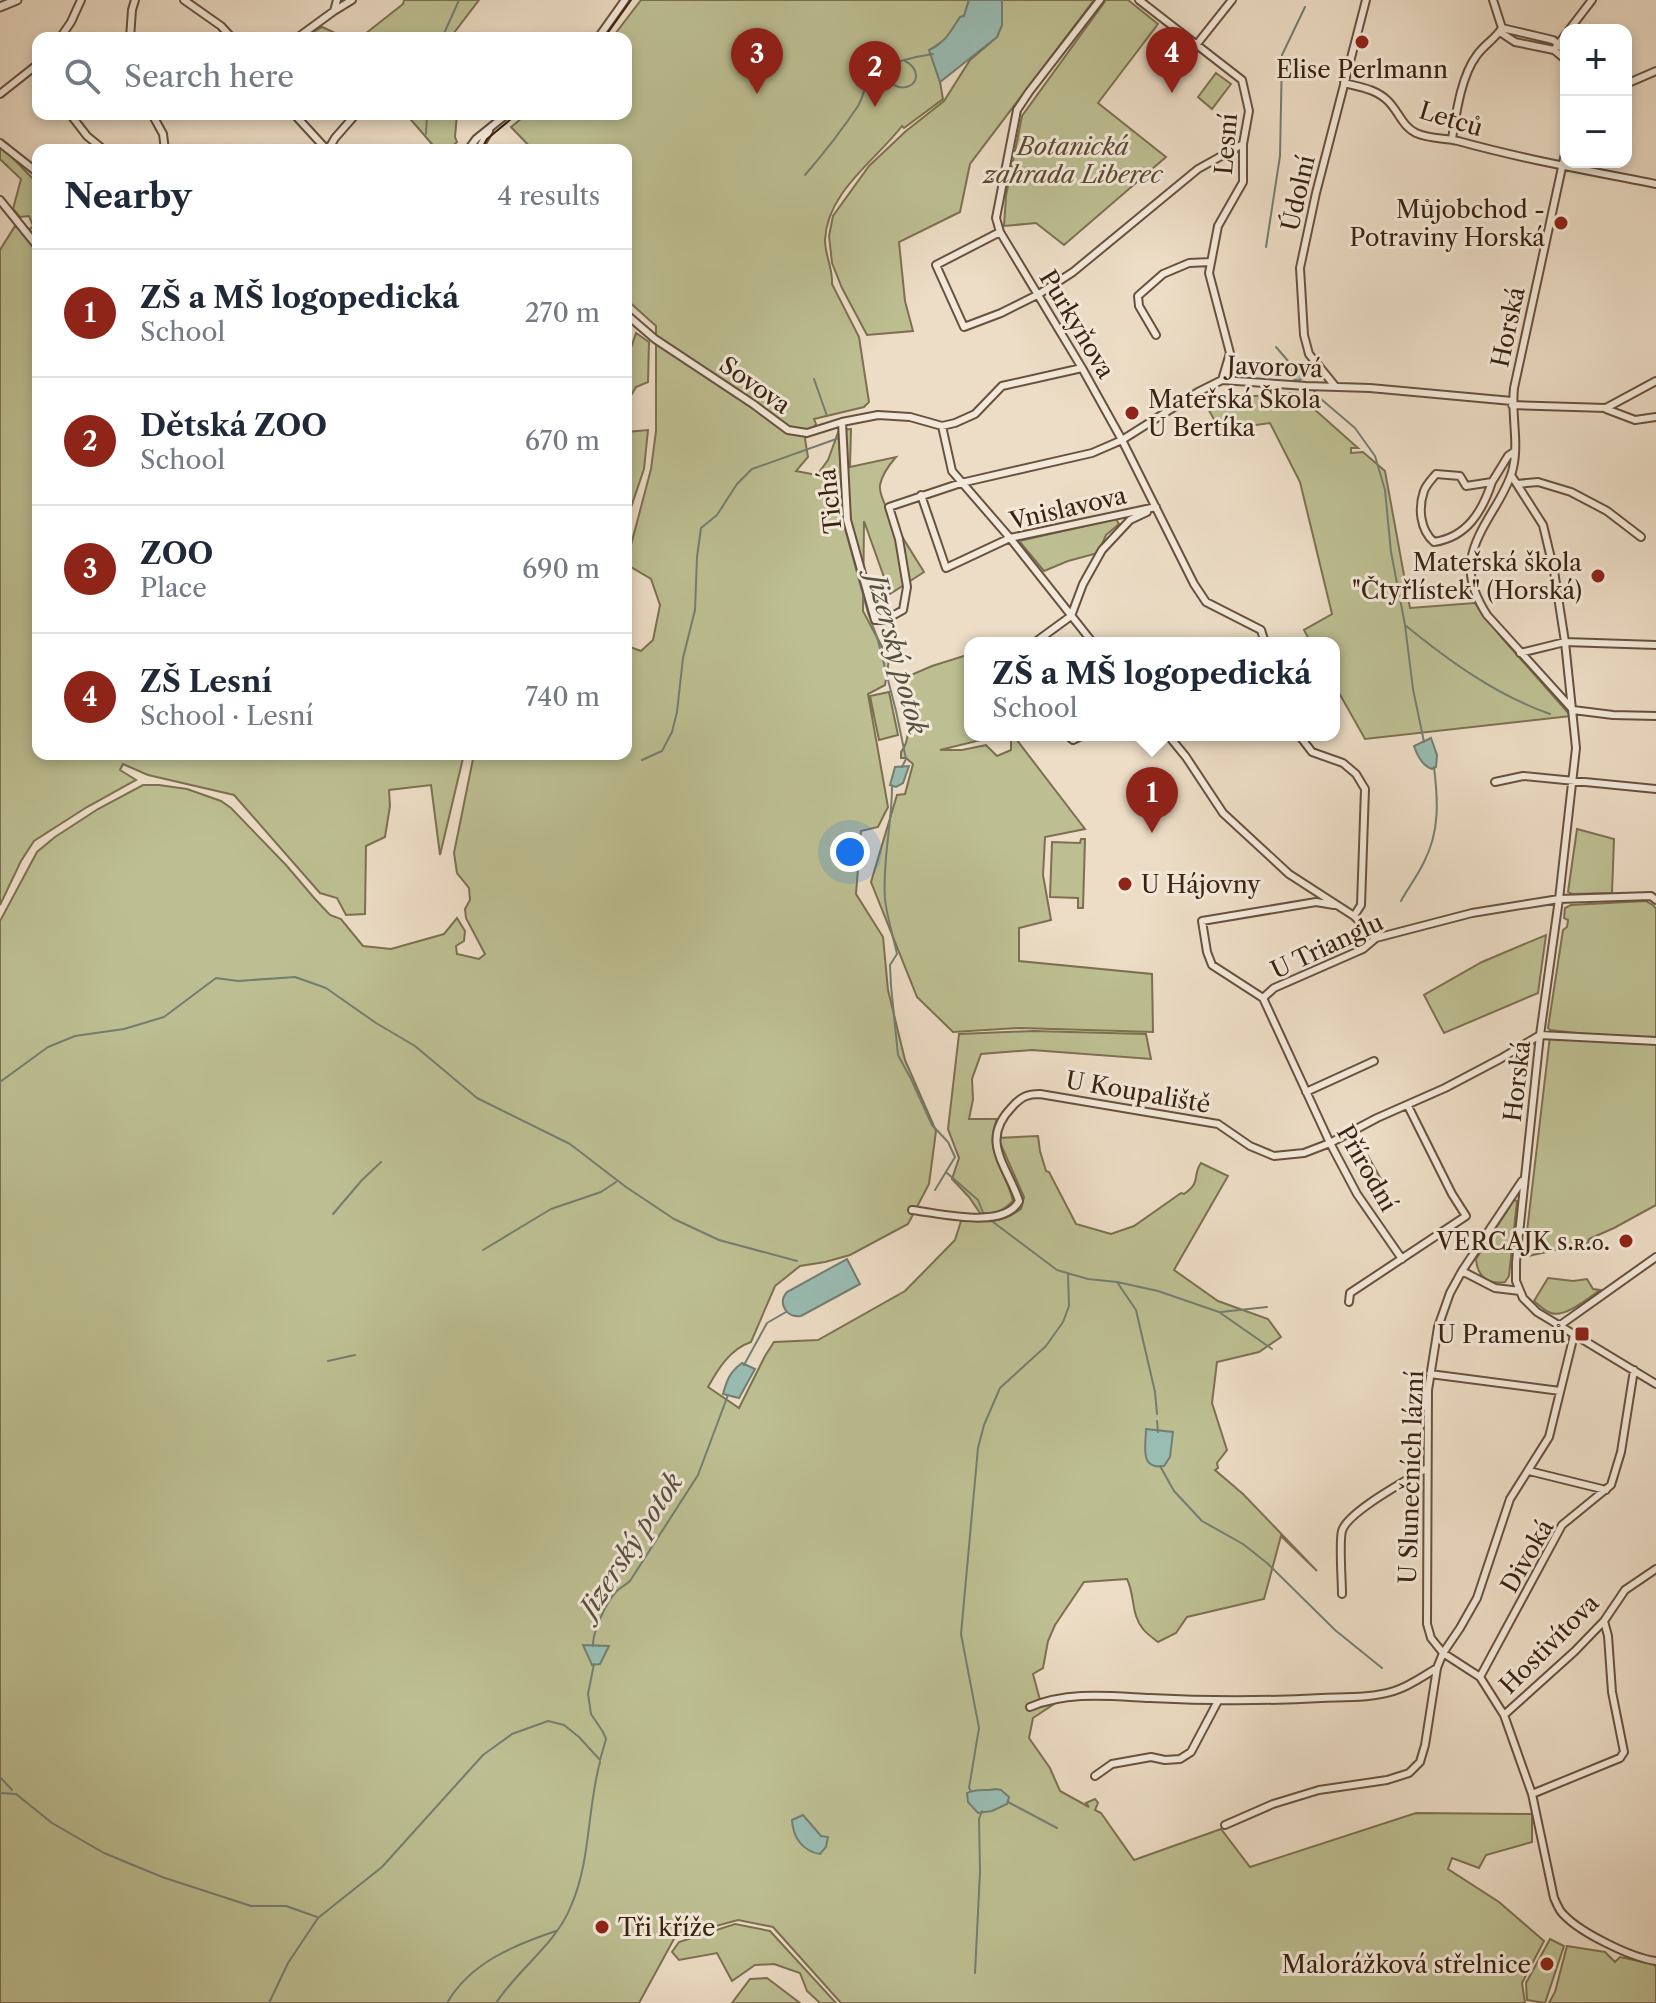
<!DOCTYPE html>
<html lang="en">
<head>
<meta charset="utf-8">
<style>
	body { margin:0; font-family:"Libre Caslon Text",serif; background:#f2f2f3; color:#1f2937 }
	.controls { position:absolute; right:24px; top:24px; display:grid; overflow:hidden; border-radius:16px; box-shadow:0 4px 12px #0003 }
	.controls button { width:72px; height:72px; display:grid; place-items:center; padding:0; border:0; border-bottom:2px solid #e0e1e3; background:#fff; color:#1f2937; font:40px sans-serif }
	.you { position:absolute; left:850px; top:852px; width:28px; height:28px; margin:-20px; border:6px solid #fff; border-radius:50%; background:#1a73e8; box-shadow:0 0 0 12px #1a73e833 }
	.badge { display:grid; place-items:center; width:52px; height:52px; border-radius:50%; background:#8f2418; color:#fff; font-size:26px; font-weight:700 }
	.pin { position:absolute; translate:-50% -66px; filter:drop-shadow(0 2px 4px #0008) }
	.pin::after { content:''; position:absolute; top:42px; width:28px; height:24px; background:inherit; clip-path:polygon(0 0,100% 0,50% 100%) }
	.popup { position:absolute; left:964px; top:637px; width:376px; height:104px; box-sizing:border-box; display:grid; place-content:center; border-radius:16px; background:#fff; filter:drop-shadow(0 2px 6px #0005); font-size:26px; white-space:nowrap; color:#747a83 }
	.popup b { font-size:30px; color:#1f2937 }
	.popup::after { content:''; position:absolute; left:50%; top:100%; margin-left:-16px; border:16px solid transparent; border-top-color:#fff }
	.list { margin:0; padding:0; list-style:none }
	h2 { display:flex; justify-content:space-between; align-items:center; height:104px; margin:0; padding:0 32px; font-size:34px }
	h2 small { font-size:26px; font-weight:400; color:#747a83 }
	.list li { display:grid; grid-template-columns:52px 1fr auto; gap:24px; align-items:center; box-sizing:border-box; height:128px; padding:0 32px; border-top:2px solid #e0e1e3 }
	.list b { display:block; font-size:30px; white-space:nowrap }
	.list p { margin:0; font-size:26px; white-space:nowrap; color:#747a83 }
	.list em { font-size:26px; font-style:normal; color:#747a83 }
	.icon { flex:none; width:44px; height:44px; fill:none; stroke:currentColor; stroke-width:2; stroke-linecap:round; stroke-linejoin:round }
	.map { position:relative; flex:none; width:1656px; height:2003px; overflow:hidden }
	.search { position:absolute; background:#fff; box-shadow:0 4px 12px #0003; left:32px; top:32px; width:600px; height:88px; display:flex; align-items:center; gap:20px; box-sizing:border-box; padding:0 28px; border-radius:16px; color:#747a83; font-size:30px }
	.panel { position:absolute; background:#fff; box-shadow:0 4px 12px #0003; left:32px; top:144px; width:600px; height:616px; border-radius:16px }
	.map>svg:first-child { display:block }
	.green { fill:#bdbf92; stroke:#7c7051; stroke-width:2 }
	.water { fill:#99bcb3; stroke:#737e72; stroke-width:2 }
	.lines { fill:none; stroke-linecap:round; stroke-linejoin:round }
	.stream { stroke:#737e72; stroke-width:2 }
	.minor-casing { stroke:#68513e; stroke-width:10 }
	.tertiary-casing { stroke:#68513e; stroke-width:11 }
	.minor { stroke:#f3e9da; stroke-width:6 }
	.tertiary { stroke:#f3e9da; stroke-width:7 }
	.tram { stroke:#3b2210; stroke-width:2 }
	.poi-dot { fill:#8f2418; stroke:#f3e9da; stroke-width:3 }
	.labels { text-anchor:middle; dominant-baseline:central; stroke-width:6; stroke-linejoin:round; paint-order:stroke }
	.poi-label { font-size:24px; fill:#3b2210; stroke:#f3e9da; text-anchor:end }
	.street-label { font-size:24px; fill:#3b2210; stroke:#f3e9da }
	.park-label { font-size:24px; font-style:italic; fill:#5c4930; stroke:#f3e9da }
	.water-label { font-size:26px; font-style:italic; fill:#575041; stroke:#f3e9da }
</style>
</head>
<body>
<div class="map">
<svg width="1656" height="2003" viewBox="0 0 1656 2003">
	<rect width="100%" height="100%" fill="#edddc6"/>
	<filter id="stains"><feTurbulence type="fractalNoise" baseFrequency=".0025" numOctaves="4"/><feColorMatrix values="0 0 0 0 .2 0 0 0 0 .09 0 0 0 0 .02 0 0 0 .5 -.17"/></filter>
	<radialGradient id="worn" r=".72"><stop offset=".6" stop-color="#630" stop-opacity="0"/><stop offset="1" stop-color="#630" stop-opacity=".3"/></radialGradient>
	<path class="green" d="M404,0h75l-29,38h-146l18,-11 13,6 30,1 38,-30z
		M641,0h328l-5,16 -4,1 -13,21 -17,12 10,32 3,17 -39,29 -2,-2c-27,35 -75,66 -77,114 0,15 8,29 7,44l27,53 10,65 -5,5 -50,12 2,5 -11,15 3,18 -12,14 21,4 11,-15 11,-30 12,-1 -1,38 46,-10c-7,8 -14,17 -16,28 -3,16 34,70 44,87l-34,22 -26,-73 -1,90 26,49 -4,25 -17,9 20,113 -10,20 -17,4 -5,63 27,43 5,53 17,70 31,71 -7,53 -21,40 -58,31 -25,7 -25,4 -25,20 -24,56c-21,7 -33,27 -43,45l31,21 26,-52 9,-14 44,-2 87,-49 50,-51 7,-22c24,5 38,6 59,-9l3,-12 -26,-59 40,-2 2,15 6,20 3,1 27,52 35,10 23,-8 47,-33 3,1c18,-12 8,-19 17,-31l27,13 -54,94 44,31 50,18 13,18 -22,15 -42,10 -5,41 15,47 -10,13 1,5 -3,2 28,24 74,77 -36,-35 -17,63 -77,18 -11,16 -18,9c-5,-4 -11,-8 -15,-13 -12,-14 -8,-34 -16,-50l-43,3 -29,43 -7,16 -5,27 -10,6 7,26 10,-1 4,5 -21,14 -4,20 21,30 10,23 29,16 -3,-4 9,-4 3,4 -3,7 6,3 33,47 87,-31 29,38 166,-54 116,1v28l-46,13 -7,13 -27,-10 -4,11 51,33 45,39 -22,42 3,20h-684l-68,-76 -35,-7 -63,17 -36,66h-639v-1082l37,-69 18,-15 43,-28 45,-24h16l28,4 34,12 10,7 55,57 29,34 15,16 11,4 22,27 28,3 53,-15 13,-16 8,13 -1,10 -8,5 1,8 22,5 6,-5 -19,-36 -1,-9 5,-9 -1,-12 -12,-15 -3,-20 20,-99h152v-113l4,6 11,4 12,-11 7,-35 -9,-26 -25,-15 25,-95 5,-38v-105l-30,-27v-149h-93l-22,-23 16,-13h99v-76h-14z
		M1002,0h92l-124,164 -10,48 -61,30 6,59 8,30 -46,4 -25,-47 -10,-25 -3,-27 4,-20 36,-50 37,-35 38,-30 26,-41 27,-23 5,-12z
		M1106,0h22l30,24 -60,79 68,54 -102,88 -28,-22 -32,3 2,-30 16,-80z
		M1216,73l15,11 -19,25 -14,-12z
		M406,114h51l-2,23 2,5 -9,8h-11z
		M0,145l38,39v570h426l-24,101 -9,-70 -42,5 1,16 -5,31 -19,9 -1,68 -19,1 -9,-17 -17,-5 -86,-98 -86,-20 -25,-11 -3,6 16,10 -49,27 -53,34 -13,20 -21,44v-655l15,-24 11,7 7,-7 -4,-10 -9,1 -7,-8 8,-30 -21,-20z
		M636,333l13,9 -1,40 -12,5 -10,17v-23l5,-3 -3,-21z
		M1296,393l62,55h-7v5l12,-1 22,19 25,137 65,-5 28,36 68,77 -206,23 -31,-55v-41h-23l-7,-13 28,-16 -32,-132 -30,-59 -50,7 -17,-30z
		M648,430l-4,39 -18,53v-90z
		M1116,519l3,5 -13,11 -8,18 -30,8 -24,10 -25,-30z
		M970,654v81h12l-1,5 -41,10h22l24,-5 11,11 14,-6v-15h2l72,94 -40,8 -2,38 8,45 -32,8v33l133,13 1,58 -133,-4 -67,4 -36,-35 -46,-115 26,-87 8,-1 8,-30 -7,-6h-5v-6c15,-18 1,-51 -4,-71l35,-15z
		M889,692l9,43 -19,5 -9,-44z
		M1577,829l37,10 -2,54 -40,1 -4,-2z
		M1081,839h4l-2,69h-5v-10l-28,-1 2,-55 28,1z
		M1646,901l8,5 2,3v133l-106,-12 -2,-2 15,-98 4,-3 1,-7 -4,-2 1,-10 6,-3z
		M1546,935l-8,58 -94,40 -20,-38 58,-33z
		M1033,1031l113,3 5,25 -119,-9 -51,4 -9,25 1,20 -4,20h28c-14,35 9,50 16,82 -11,11 -18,13 -33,12l-11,-16 -17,-18 7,-21 -11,-29 11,-95z
		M1550,1036l106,8v161l-42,23 -25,11 -1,4 -64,14z
		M1368,1156l13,23 -10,5 -13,-22z
		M1514,1200l3,1 -8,75 -4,6c-17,3 -28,-6 -29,-23z
		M1548,1278l25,3 14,-2 6,10 7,1c-11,8 -35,28 -49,23 -6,-2 -12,-8 -17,-12z
		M735,1924l35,7 66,72h-16l-13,-12 -7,-18 -26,-9 -19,1 -23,16 -15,-28 -38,7 -7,-8 7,-10z
		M1550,1939l14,7 -19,57 -18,-3 -1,-17z
		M1567,1946l38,6 10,10 5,-5 33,7 3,3v36h-107l6,-11z
		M767,1978l33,25h-68l18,-24z"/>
	<path class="water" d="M969,0h33v25l-5,12 -57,45 -11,-32c16,-7 22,-19 31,-33l4,-1z
		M1288,362c8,1 15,7 18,15l-8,4c-8,-3 -12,-8 -13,-17z
		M1431,738l6,17 -1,12 -4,2c-9,-3 -15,-14 -18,-23z
		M909,766l-6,17 -7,4 -6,-2 5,-18z
		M847,1259l13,25 -59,32c-14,2 -24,-12 -14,-24z
		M742,1363l13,6 -16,29 -16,-4c4,-15 7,-22 19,-31z
		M1146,1429l27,3 -3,25 -6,9c-25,4 -18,-20 -18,-37z
		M583,1645l26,1 -9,18 -8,1z
		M996,1789l5,1 8,7 -2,7 -15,7 -14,2 -10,-11 -1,-9c7,-4 20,-2 29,-4z
		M803,1815l18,21 7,1 -2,10 -6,7c-18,-3 -27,-17 -28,-34z"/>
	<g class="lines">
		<path class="stream" d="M442,38l17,-38
			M896,64c-22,24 19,32 20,12 0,-8 -5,-12 -11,-15
			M426,134l1,-20
			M805,175c19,-22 37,-45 53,-69 6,-10 7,-25 17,-33 10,-10 44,-17 58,-19
			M1266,247l14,-91 2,-101 23,-48
			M1276,347l13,15
			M814,379l13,37
			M1314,391l7,8 34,29 20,28 10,34 6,62 14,73 8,64 11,53
			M1405,625c44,36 91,70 145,89
			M642,760l20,-9 10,-19 5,-20 6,-54 12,-48 2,-53 4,-29 16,-13 20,-31 15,-15 87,-31 4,83 25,92 9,24 19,74 10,48 -4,8
			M892,787c0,37 -10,75 -7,112 2,18 8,37 12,55l-7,11 1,21 7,69 13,24 21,46 16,17 7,15 -20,33
			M1401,901c7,-13 17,-26 23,-39 16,-31 14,-62 10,-95
			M0,1082l48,-35 27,-11 49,-7 40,-12 52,-39 22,3 57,-4 31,11 50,35 39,23 62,52 93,46 56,43 48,32 45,21 78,21
			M947,1173l31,27 6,15
			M333,1214l29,-34 19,-18
			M989,1219l68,51 31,9 29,3 19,28 19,82 2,22
			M483,1250l68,-41 50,-17 15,-10
			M1117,1282l41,9 61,21 53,37
			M1221,1312l46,-5
			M328,1361l27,-6
			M744,1365l23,-42 19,-11
			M1157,1421l1,11
			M1160,1466l14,25 28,30 41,23 24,19 68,67 47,38
			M593,1646c-1,-13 13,-43 22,-53 4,-5 11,-8 15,-12l68,-106 30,-80
			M0,1777l12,13
			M971,1791l-2,-3 10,-60 -18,-94 17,-186 6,-23 16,-37 46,-42 17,-24 6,-16 -1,-31
			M0,1793l15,1
			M16,1794l36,29 52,30 58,24 89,29h35l31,11
			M1008,1802l49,26
			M975,1973l5,-101 -1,-53 3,-8
			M269,2003l19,-40 30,-45 64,-51 101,-112 29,-21 36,-13 16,4 15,12 21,23 6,-21 -3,-7 -12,-18 -3,-20 6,-30
			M447,2003c23,-40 67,-58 109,-72
			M496,2003c22,-34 60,-59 75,-97 20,-46 16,-97 29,-144"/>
		<defs>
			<path id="minor" d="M184,0l37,26 11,12
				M1100,0l-71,92 -12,18 -21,108 4,14 82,136 40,72 72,144 12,18 55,28 4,13
				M1139,0l103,80 7,31 -6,33v38l-25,44 -9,47 21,80 -8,27
				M1493,0l9,28
				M334,11l18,-11
				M1502,28l51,12 5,4 8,9
				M1569,30l23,-30
				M1500,32l15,10 39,8 12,10
				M60,38l11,-16 10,-22
				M130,38l2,-28 3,-10
				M297,38l37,-27 3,-11
				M598,38l27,-38
				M1197,44l35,-44
				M1556,47l10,-13
				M1344,83c16,4 32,6 44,18 11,11 14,25 28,32 13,6 29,5 42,8 65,18 132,30 198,43
				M1626,84l30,-13
				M0,94l38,-30
				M70,114l17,22 17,14
				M152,114l11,20 2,16
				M294,114l33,36
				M1452,139c4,-25 9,-63 25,-84 7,-10 19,-17 25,-27
				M0,143l38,30
				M1566,149l-52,239c-3,26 5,54 -1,80 -3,14 -11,27 -18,39 -25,41 -36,65 -8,108l86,95
				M328,150l7,-12 21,-24
				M468,150l8,-11 31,-25
				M478,150l11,-19
				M0,200l38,47
				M1000,232l-64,33 28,62 37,-14 38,-19 34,-22 125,-103 45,-25
				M626,314l29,25 98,65 35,26 19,3 35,-11 36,-7 32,2 32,9 13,-3 20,-9 27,-28 80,-18
				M1156,335l-17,-29 -1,-10 25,-22 26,-11 22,-1
				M1335,386l-26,-32 -5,-19 -4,-67 16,-75 50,-193
				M1512,405l94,3 50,-27
				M1606,409l29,11 21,-3
				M842,422l5,98 28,100h10l18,-10 4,-23 -8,-48 -10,-32 72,-24 131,-30 30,-13 76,-48 24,-12 84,6 64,2 142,13
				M942,426l10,45 58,67 83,105
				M1511,475l32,50 11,46 11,71 11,106 -17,151 -19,136 -24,227v19l7,17 14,14 119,72
				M1492,482c-10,30 -25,55 -58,60 -14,-12 -16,-34 -10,-51 2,-6 8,-12 12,-17l24,2 6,10 26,-4 16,-26 7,-5
				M1517,484l21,-2 33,10 36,19 34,26
				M921,495l25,73 64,-30 146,-31
				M1071,616l12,-32 19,-34 28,-30 17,-8
				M1034,643l37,-27
				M1520,653l45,-11 91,3
				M1573,710l40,5 43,1
				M1067,735l6,5 10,-5
				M1168,735l18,22 37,56 66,61 65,42 22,22
				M1299,735l13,17 31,11 13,11 9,15 -4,116 -7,11
				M1495,782l28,-6 133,13
				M1263,998l11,-10 89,-39 13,-11 96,-25 87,-14 92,-3 5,4
				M1263,998l67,145 27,51 45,65
				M1263,998l-51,-33 -5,-13 -5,-31 114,-19 18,3
				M1540,1035l116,6
				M1306,1092l68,-31
				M1522,1181l-60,90 -12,22 -12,34 -10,63 -1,234 4,14 12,15 37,24 24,38 28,79 22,104c3,6 5,13 10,17 17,18 68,43 92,46
				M912,1210c28,3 92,20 107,-9 -12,-36 -40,-60 -7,-94 9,-10 15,-13 28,-13l178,30 32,22 24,10 30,-3 26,-10 47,-25 68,-30 55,-29 40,-24
				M1462,1271l33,17 25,3
				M1349,1302l1,-9 116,-77 -14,-22 -44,-88
				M1559,1326l97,-69
				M1430,1374l130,17
				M1529,1471l77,19
				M1342,1594c0,-14 -3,-52 0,-63 5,-19 67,-52 85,-63
				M1480,1677l82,-152 49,-40 10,-33 13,-82
				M1030,1707c38,-16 79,-11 120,-9 57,3 114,3 171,0 24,-1 51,0 73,-7 16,-5 29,-15 43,-23
				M1504,1715l71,-64 29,-30 21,-31 31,-21
				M1095,1776l17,-12 39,-7 14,3 15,-1 11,-7 27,-51
				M1532,1794l88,-36 4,-6 -12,-60 -4,-56 -4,-15
				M1225,1825l48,-21 46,-14 68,-10 22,-7 11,-11 5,-17 12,-77 6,-15 17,-25 17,-30 33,-99 39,-62 25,-102"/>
			<path id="tertiary" d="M0,7l17,-7"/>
		</defs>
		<use href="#minor" class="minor-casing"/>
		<use href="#tertiary" class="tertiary-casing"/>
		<use href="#minor" class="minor"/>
		<use href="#tertiary" class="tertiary"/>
		<path class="tram" d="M604,38l27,-38
			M481,150l6,-11 30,-25
			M626,330l3,12 -3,16"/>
	</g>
	<g class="poi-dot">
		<circle cx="1362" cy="42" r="8"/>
		<circle cx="1561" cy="223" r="8"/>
		<circle cx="1132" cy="413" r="8"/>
		<circle cx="1598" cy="576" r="8"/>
		<circle cx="1125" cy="884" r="8"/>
		<circle cx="1626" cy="1241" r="8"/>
		<rect x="1574" y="1326" width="16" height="16" rx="4"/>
		<circle cx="602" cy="1927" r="8"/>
		<circle cx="1547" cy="1964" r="8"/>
	</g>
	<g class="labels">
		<g class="poi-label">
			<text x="1362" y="69" text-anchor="middle">Elise Perlmann</text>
			<text x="1545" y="209">Můjobchod -<tspan x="1545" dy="28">Potraviny Horská</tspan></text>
			<text x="1148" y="399" text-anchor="start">Mateřská Škola<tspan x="1148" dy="28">U Bertíka</tspan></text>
			<text x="1582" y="562">Mateřská škola<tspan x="1582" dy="28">"Čtyřlístek" (Horská)</tspan></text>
			<text x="1141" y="884" text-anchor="start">U Hájovny</text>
			<text x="1610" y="1241">VERCAJK s.ʀ.ᴏ.</text>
			<text x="1566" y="1334">U Pramenů</text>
			<text x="618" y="1927" text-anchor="start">Tři kříže</text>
			<text x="1531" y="1964">Malorážková střelnice</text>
		</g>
		<g class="street-label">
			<text transform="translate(1451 119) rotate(17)">Letců</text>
			<text transform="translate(1226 144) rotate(-85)">Lesní</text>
			<text transform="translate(1298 193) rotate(-77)">Údolní</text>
			<text transform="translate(1077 324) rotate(59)">Purkyňova</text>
			<text transform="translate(1508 327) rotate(-78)">Horská</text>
			<text transform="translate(1275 367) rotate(2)">Javorová</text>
			<text transform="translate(755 385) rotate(35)">Sovova</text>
			<text transform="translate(830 501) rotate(-96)">Tichá</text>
			<text transform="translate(1068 508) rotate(-13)">Vnislavova</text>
			<text transform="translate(1327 946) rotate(-25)">U Trianglu</text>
			<text transform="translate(1517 1081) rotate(-83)">Horská</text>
			<text transform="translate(1138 1092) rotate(10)">U Koupaliště</text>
			<text transform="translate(1367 1168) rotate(60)">Přírodní</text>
			<text transform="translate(1411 1477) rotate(-88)">U Slunečních lázní</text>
			<text transform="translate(1527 1556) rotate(-60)">Divoká</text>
			<text transform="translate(1549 1644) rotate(-45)">Hostivítova</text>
		</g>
		<g class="park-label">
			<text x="1073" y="146">Botanická<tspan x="1073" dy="28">zahrada Liberec</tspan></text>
		</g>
		<g class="water-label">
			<text transform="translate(897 654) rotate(75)">Jizerský potok</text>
			<text transform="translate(631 1545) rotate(-57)">Jizerský potok</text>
		</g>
	</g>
	<rect width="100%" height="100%" filter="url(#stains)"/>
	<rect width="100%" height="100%" fill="url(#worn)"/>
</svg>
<div class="controls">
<button>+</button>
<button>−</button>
</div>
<div class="you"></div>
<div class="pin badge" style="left:1152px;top:833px">1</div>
<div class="popup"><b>ZŠ a MŠ logopedická</b>School</div>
<div class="pin badge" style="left:875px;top:107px">2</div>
<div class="pin badge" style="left:757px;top:94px">3</div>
<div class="pin badge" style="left:1172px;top:93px">4</div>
<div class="search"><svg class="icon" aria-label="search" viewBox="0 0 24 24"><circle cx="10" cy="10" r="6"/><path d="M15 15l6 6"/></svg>Search here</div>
<section class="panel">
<h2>Nearby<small>4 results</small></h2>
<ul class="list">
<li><span class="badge">1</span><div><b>ZŠ a MŠ logopedická</b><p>School</p></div><em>270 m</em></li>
<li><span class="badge">2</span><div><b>Dětská ZOO</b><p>School</p></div><em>670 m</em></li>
<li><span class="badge">3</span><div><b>ZOO</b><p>Place</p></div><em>690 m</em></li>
<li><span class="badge">4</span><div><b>ZŠ Lesní</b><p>School · Lesní</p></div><em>740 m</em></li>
</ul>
</section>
</div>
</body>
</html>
